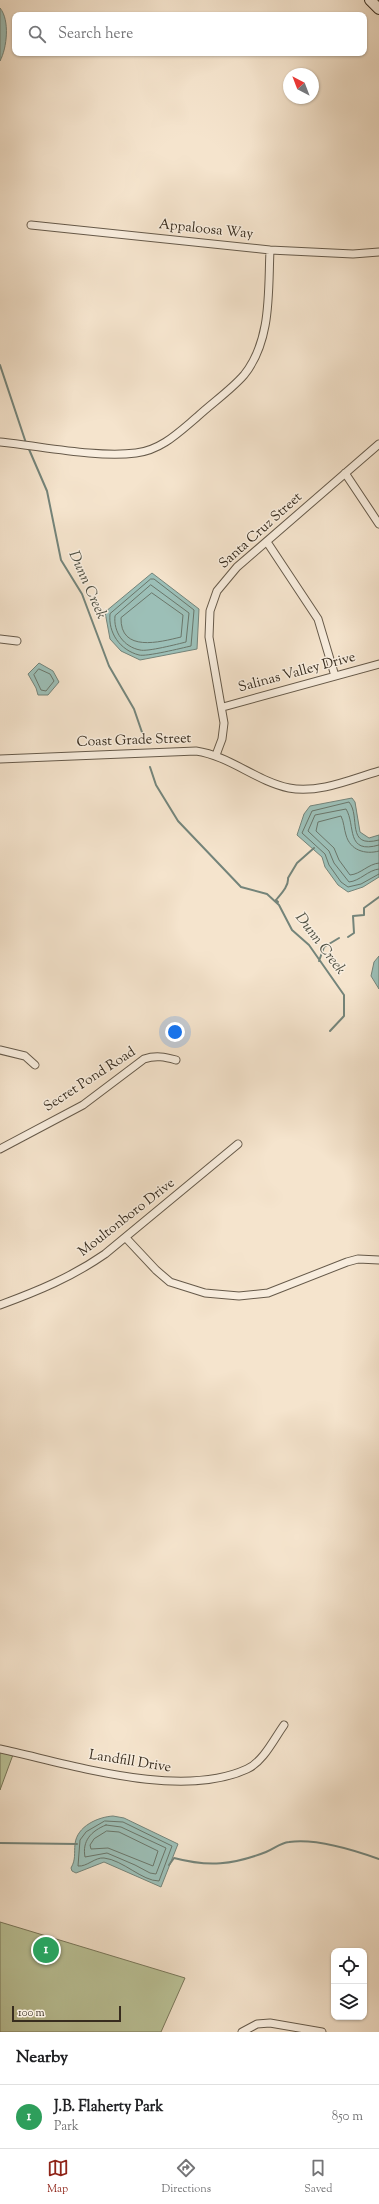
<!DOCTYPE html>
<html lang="en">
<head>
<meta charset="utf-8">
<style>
	body { margin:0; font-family:"Sorts Mill Goudy",serif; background:#f6f6f6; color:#202124 }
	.controls { position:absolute; right:12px; bottom:12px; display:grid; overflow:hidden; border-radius:8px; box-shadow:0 1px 3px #0004 }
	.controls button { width:36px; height:36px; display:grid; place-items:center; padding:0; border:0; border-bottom:1px solid #e0e0e0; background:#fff; color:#202124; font:20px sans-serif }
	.compass { position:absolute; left:283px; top:68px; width:36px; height:36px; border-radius:50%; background:#fff; box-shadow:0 1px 3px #0004; rotate:318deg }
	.scale { position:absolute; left:12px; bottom:10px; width:109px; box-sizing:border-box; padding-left:4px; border:2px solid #372c1e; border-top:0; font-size:11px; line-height:14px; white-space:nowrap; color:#372c1e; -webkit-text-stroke:3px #f8edde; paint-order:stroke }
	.you { position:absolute; left:175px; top:1032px; width:14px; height:14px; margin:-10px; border:3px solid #fff; border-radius:50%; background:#1a73e8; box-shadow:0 0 0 6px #1a73e833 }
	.badge { display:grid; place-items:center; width:26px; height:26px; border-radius:50%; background:#8f2418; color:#fff; font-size:13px; font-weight:700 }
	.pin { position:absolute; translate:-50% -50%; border:2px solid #fff; box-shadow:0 1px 4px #0006 }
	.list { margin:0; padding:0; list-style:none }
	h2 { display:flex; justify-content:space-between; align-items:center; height:52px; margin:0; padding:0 16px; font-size:17px }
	h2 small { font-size:13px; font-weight:400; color:#757577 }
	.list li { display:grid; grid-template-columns:26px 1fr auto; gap:12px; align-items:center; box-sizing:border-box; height:64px; padding:0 16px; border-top:1px solid #e0e0e0 }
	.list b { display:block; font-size:15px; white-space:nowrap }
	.list p { margin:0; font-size:13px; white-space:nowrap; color:#757577 }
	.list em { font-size:13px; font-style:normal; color:#757577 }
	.icon { flex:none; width:22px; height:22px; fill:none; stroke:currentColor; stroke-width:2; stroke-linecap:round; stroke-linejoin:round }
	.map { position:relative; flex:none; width:379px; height:2032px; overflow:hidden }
	.search { position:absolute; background:#fff; box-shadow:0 1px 3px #0004; left:12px; right:12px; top:12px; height:44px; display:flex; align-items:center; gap:10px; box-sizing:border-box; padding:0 14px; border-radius:8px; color:#757577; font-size:15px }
	.sheet { height:116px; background:#fff }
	nav { display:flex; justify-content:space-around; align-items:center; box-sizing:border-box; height:56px; border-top:1px solid #e0e0e0; background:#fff; font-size:11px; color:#757577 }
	nav a { display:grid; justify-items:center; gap:2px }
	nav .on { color:#8f2418 }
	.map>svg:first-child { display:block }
	.green { fill:#bbc499; stroke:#79785c }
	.water { fill:#9cbfb7; stroke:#74847a }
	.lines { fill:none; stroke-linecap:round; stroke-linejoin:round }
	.shore { stroke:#6a766a; stroke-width:1 }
	.stream { stroke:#74847a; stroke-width:2 }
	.minor-casing { stroke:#665a4a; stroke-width:9 }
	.secondary-casing { stroke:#372c1e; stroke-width:12 }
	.minor { stroke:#f8edde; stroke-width:7 }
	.secondary { stroke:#f8edde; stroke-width:10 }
	.labels { text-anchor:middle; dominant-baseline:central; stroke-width:3; stroke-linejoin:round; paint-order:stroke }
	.street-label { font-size:14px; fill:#372c1e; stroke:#f8edde }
	.water-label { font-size:15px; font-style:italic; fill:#505144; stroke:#f8edde }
</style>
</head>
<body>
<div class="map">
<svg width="379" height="2032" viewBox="0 0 379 2032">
	<rect width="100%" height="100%" fill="#f5e4cd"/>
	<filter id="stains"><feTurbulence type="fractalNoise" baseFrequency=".005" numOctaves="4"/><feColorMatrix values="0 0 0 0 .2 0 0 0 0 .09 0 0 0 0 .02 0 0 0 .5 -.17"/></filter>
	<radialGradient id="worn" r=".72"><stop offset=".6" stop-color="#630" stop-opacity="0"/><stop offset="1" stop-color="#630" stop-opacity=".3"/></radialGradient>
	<path class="green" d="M0,1748l14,4 -14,38z
		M0,1922l185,56 -24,54h-161z"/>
	<path class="water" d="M0,8c10,12 7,40 0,53z
		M152,573l47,36 -2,40 -57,11 -19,-9 -11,-12 -5,-27z
		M39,663l14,8 6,11 -11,13h-10l-2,-7 -8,-14z
		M352,798l3,4 5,30 9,6 10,-3v42l-16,10 -15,5 -10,-7 -13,-18 -3,-10 -25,-22 7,-21 6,-8z
		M379,956v33l-8,-13 3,-14z
		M113,1816l11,2 54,26 -17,43 -57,-25 -28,11 -4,-2 -1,-3c5,-9 3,-14 4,-24 2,-18 23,-27 38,-28z"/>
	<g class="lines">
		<path class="shore" d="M151,579h3l40,31 -3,36c-9,2 -45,11 -52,9 -19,-5 -31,-22 -29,-41z
			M151,585l38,28 -3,29c-8,2 -39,10 -46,8 -16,-3 -27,-18 -25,-34z
			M152,593l31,22 -2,22c-21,5 -61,16 -60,-19z
			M39,669l11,5 4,7 -8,10 -5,-1 -7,-15z
			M379,840c-34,9 -18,-24 -30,-38l-37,9 -10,22 23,21 4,11 12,17 7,5 13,-3 18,-10
			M379,845c-34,10 -23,-20 -33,-36l-31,6 -7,16 21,20 5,12 15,19c11,-1 19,-12 30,-13
			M379,851c-14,4 -29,-1 -33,-16 -2,-6 -2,-13 -5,-19l-23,6 -2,9 18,17 5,12 11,15c11,-1 18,-11 29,-12
			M105,1821l18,1 49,24 -13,35c-17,0 -36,-21 -55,-23 -9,-1 -17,9 -26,8l2,-26 6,-8z
			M106,1825l15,2 45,21 -10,26 -6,-1 -15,-8 -28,-12 -22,4c-3,-16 6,-26 21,-32z
			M107,1831l12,1 39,19 -5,15 -45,-18 -17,1 -1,-4 4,-6z"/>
		<path class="stream" d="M0,365l26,78
			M28,447l19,44 14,69 21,34 27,72 25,43 11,32
			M150,767l6,18 22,36 63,66 26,7 12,11 13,25 17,15 35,50v21l-14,15
			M278,902l-2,-2c5,-6 13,-14 12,-22l9,-15 17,-15
			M348,937l6,-4 -1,-17 11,-1v-7l15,-11
			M319,961l5,-14 15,-9
			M0,1843l77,1
			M169,1865l5,-7c34,9 59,7 92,-6 8,-3 14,-9 23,-10 26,-4 65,8 90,17"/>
		<defs>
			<path id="minor" d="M31,225l239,25 83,4 26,-2
				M0,442c41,4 96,16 136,11 25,-3 42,-20 61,-36 15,-14 34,-27 47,-42 28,-35 24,-84 26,-125
				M345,473l34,51
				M267,542l51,77 17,57
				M0,639l17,2
				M223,707l156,-43
				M216,755l6,-16 2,-16 -15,-86 1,-26 7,-20 20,-24 142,-123
				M0,759l196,-8c34,5 60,30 93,37 29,6 63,-9 90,-17
				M0,1050l25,6 10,9
				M0,1149l83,-44 61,-46c12,-4 21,-2 32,1
				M126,1238l30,32 14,12 35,11 34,3 29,-3 79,-31 11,-3 21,1
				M0,1305c38,-14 72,-28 105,-51l133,-110
				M0,1749c70,15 180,51 247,20 16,-7 27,-30 37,-44
				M242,2032l15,-8 13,-1 52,9"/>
			<path id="secondary" d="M370,0l9,9"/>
		</defs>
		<use href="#minor" class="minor-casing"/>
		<use href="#secondary" class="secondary-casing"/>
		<use href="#minor" class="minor"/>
		<use href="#secondary" class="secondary"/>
	</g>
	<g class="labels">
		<g class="street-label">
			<text transform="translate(206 230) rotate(6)">Appaloosa Way</text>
			<text transform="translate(261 531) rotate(-42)">Santa Cruz Street</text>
			<text transform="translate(297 673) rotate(-15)">Salinas Valley Drive</text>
			<text transform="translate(134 741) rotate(-2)">Coast Grade Street</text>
			<text transform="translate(90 1080) rotate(-33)">Secret Pond Road</text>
			<text transform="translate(127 1218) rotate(-38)">Moultonboro Drive</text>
			<text transform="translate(130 1762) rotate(9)">Landfill Drive</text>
		</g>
		<g class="water-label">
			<text transform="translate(87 585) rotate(66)">Dunn Creek</text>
			<text transform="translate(320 944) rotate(53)">Dunn Creek</text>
		</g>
	</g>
	<rect width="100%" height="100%" filter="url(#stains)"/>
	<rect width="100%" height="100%" fill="url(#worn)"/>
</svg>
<div class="controls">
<button><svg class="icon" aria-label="locate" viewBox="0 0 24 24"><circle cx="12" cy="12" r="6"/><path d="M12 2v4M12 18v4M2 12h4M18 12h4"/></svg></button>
<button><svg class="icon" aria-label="layers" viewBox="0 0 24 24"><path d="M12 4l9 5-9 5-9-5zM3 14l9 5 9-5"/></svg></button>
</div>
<svg class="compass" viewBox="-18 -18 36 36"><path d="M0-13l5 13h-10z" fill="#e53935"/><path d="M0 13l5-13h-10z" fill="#757577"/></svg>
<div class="scale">100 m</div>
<div class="you"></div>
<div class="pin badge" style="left:46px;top:1950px;background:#2e9e5b">1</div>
<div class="search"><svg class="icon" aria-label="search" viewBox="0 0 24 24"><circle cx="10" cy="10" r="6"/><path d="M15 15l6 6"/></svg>Search here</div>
</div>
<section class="sheet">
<h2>Nearby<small></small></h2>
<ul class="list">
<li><span class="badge" style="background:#2e9e5b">1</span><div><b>J.B. Flaherty Park</b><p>Park</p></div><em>850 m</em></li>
</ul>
</section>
<nav>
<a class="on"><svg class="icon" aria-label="map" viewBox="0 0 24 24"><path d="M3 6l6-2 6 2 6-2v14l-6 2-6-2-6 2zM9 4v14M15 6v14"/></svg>Map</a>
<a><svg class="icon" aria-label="directions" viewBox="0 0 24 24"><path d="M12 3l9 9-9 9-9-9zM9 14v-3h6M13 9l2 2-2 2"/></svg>Directions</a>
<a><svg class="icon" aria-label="saved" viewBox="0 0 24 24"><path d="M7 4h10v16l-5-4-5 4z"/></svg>Saved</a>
</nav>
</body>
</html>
